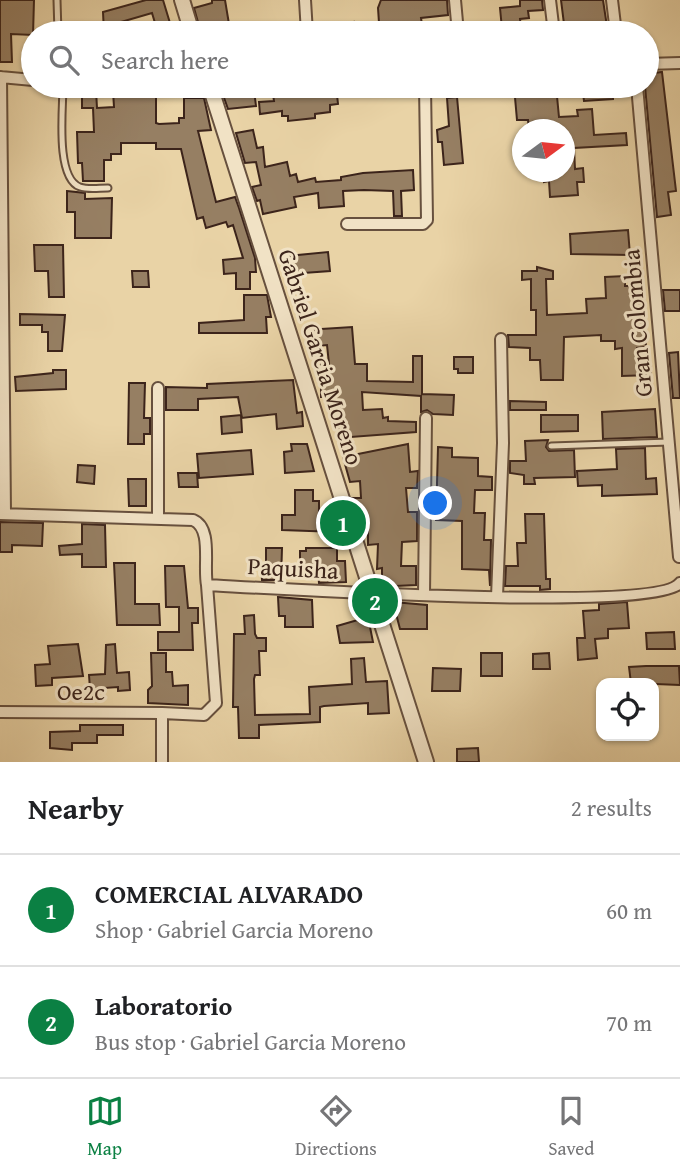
<!DOCTYPE html>
<html lang="en">
<head>
<meta charset="utf-8">
<style>
	body { margin:0; font-family:"Gentium Book Plus",serif; background:#f6f6f6; color:#202124 }
	.controls { position:absolute; right:21px; bottom:21px; display:grid; overflow:hidden; border-radius:14px; box-shadow:0 2px 5px #0004 }
	.controls button { width:63px; height:63px; display:grid; place-items:center; padding:0; border:0; border-bottom:2px solid #e0e0e0; background:#fff; color:#202124; font:35px sans-serif }
	.compass { position:absolute; left:512px; top:119px; width:63px; height:63px; border-radius:50%; background:#fff; box-shadow:0 2px 5px #0004; rotate:75deg }
	.you { position:absolute; left:436px; top:504px; width:24px; height:24px; margin:-18px; border:5px solid #fff; border-radius:50%; background:#1a73e8; box-shadow:0 0 0 10px #1a73e833 }
	.badge { display:grid; place-items:center; width:46px; height:46px; border-radius:50%; background:#0b8043; color:#fff; font-size:23px; font-weight:700 }
	.pin { position:absolute; translate:-50% -50%; border:4px solid #fff; box-shadow:0 2px 7px #0006 }
	.list { margin:0; padding:0; list-style:none }
	h2 { display:flex; justify-content:space-between; align-items:center; height:91px; margin:0; padding:0 28px; font-size:30px }
	h2 small { font-size:23px; font-weight:400; color:#757577 }
	.list li { display:grid; grid-template-columns:46px 1fr auto; gap:21px; align-items:center; box-sizing:border-box; height:112px; padding:0 28px; border-top:2px solid #e0e0e0 }
	.list b { display:block; font-size:26px; white-space:nowrap }
	.list p { margin:0; font-size:23px; white-space:nowrap; color:#757577 }
	.list em { font-size:23px; font-style:normal; color:#757577 }
	.icon { flex:none; width:38px; height:38px; fill:none; stroke:currentColor; stroke-width:2; stroke-linecap:round; stroke-linejoin:round }
	.map { position:relative; flex:none; width:680px; height:762px; overflow:hidden }
	.search { position:absolute; background:#fff; box-shadow:0 2px 5px #0004; left:21px; right:21px; top:21px; height:77px; display:flex; align-items:center; gap:18px; box-sizing:border-box; padding:0 24px; border-radius:38px; color:#757577; font-size:26px }
	.sheet { height:315px; background:#fff }
	nav { display:flex; justify-content:space-around; align-items:center; box-sizing:border-box; height:98px; border-top:2px solid #e0e0e0; background:#fff; font-size:19px; color:#757577 }
	nav a { display:grid; justify-items:center; gap:4px }
	nav .on { color:#0b8043 }
	.map>svg:first-child { display:block }
	.building { fill:#967f63; stroke:#3c241b; stroke-width:2 }
	.lines { fill:none; stroke-linecap:round; stroke-linejoin:round }
	.service-casing { stroke:#67503e; stroke-width:9 }
	.minor-casing { stroke:#67503e; stroke-width:14 }
	.tertiary-casing { stroke:#67503e; stroke-width:18 }
	.service { stroke:#f1e2c5; stroke-width:5 }
	.minor { stroke:#f1e2c5; stroke-width:10 }
	.tertiary { stroke:#f1e2c5; stroke-width:14 }
	.labels { text-anchor:middle; dominant-baseline:central; stroke-width:6; stroke-linejoin:round; paint-order:stroke }
	.street-label { font-size:24px; fill:#3c241b; stroke:#f1e2c5 }
</style>
</head>
<body>
<div class="map">
<svg width="680" height="762" viewBox="0 0 680 762">
	<rect width="100%" height="100%" fill="#e9d3a6"/>
	<filter id="stains"><feTurbulence type="fractalNoise" baseFrequency=".00286" numOctaves="4"/><feColorMatrix values="0 0 0 0 .2 0 0 0 0 .09 0 0 0 0 .02 0 0 0 .5 -.17"/></filter>
	<radialGradient id="worn" r=".72"><stop offset=".6" stop-color="#630" stop-opacity="0"/><stop offset="1" stop-color="#630" stop-opacity=".3"/></radialGradient>
	<path class="building" d="M0,0h34l-1,35 -22,-1 1,28h-12z
		M146,0h17l10,33h-15l-6,-20 -38,11v9h-10l-1,-21z
		M212,0h13l5,30 -3,3h-26l-7,-25 18,-5z
		M381,0h66l1,15 -27,3 2,13 -85,2v-9l16,-2v4l25,-3 -1,-15z
		M520,0h22l1,10 -15,1 1,7 -9,1 1,8 -19,2 -2,-21 20,-2z
		M561,0h42l5,33h-46l-1,-9h3z
		M662,72l14,119 -8,1 3,23 -14,2 -12,-131 2,-12z
		M283,86v4l53,-4 2,18 -8,1v7l-15,2v4l-27,3v-5h-6v-5l-22,3 -1,-12 15,-1 -2,-14z
		M514,86h42l3,31 19,-1 -1,-6 15,-1 2,26 32,-2 1,12 -53,3 1,21 8,-1 1,14h-7l1,13 -28,2 -1,-16 -5,1v-10h20v-42h-35l-1,-10h-11z
		M96,90l1,18 17,-1 -1,-16 43,-1v33l3,1 20,-1v-5h5v-20h20l7,32 -13,1 18,71 19,-5 4,11 16,50 1,14h-6v17h-14v-16l-12,1 -1,-14 20,-2 -10,-33 -5,2 -2,-5 -20,6 -3,-11 -6,2 -16,-70h-25v-6h-35v11h-10v6h-7v21h-21l-1,-18h-4l-1,-31h17l-1,-24h-11v-17z
		M254,90l2,16 -28,3 -6,-17z
		M613,91v8l-29,2 -1,-8z
		M457,97l6,66 -19,2 -2,-23h-4l-1,-12 12,-4 -2,-28z
		M253,130l4,18 6,-1 2,20 22,-5 3,14 6,-2 2,8 17,-4 1,4 25,-2v-3l22,-4 50,-3 1,20 -13,1 1,25h-8l-1,-25 -29,-1 -21,1 1,15 -25,2 -1,-15 -24,4 2,10 -33,7 -3,-14 -3,1 -5,-14 9,-2 -5,-23 -11,1 -9,-30z
		M67,191l18,2v6l27,-1 -1,40h-36v-26h-8z
		M628,230l2,25 -59,-1 -1,-20z
		M34,245h29l1,52h-15l-1,-26h-13z
		M328,252l2,19 -40,3 -2,-18z
		M537,267l16,4v8h-7l1,36 40,-2 -1,-14 20,-1 -1,-21 20,-1v10h17l4,61 -9,1 1,17h13v10l-29,1v-28l-7,1v-8h-14v-6l-37,2 -1,43h-22l-1,-20h-10v-12l-21,-1 -1,-12h28v-25h-5v-31l-9,1v-9h15z
		M132,271h16l1,16h-16z
		M663,290h17v21h-15z
		M244,295h23l4,22h-5l1,16h-68v-10l45,-3z
		M20,314l45,1 -3,36h-14v-19h-6v-7h-22z
		M352,327l3,37h12v17l46,1v-26h9v38l32,1 -1,20 -20,-1 -6,-4 -6,2v-16l-59,-4 1,18 19,-1 1,9 5,-1v4l28,1v10l-78,6v-14h4l-1,-19h-13v-8h-7v-33h8l-2,-19 -9,1 -1,-8 -11,1v-9z
		M678,352l2,46h-7l-4,-45z
		M454,357h19v16h-15v-4h-4z
		M53,370h13v19l-50,2 -1,-14 38,-4z
		M293,380l4,33 5,-1 1,14 -26,3 -1,-15 -34,4 -4,-21 -40,2v11h-32v-23l41,1v-4z
		M129,383h16l-1,35h6v16h-6v10h-16z
		M510,401l36,1v8h-36z
		M655,409l2,28 -54,2 -1,-27z
		M241,415l1,17 -20,2 -1,-17z
		M541,415h37v16l-37,1z
		M548,440l-2,7 3,4 25,-1 1,27 -41,1 1,6h-11v-9l-14,-2v-12h16l-1,-20z
		M291,444h16l7,27 -29,2 -1,-21 8,-1z
		M408,444l2,28 8,-1 -1,17h-11l2,24h9v29l-15,1 -1,24h15v19l-21,1 -13,-2v-16l-5,1 1,-25 -10,1v-13h-5l-11,-34h9l-1,-17 -10,1 -7,-25z
		M438,447l14,1v9l26,1v18l14,1v13h-17l-1,23h11l-1,27h7l-1,46 -1,-16 -27,-1v-48l-26,-1z
		M645,448l1,31 10,-1 1,16 -55,2v-11l-24,1 -1,-15 40,-2 -1,-20z
		M251,450l2,24 -54,4 -2,-24z
		M78,465l17,1 -1,18 -17,-2z
		M178,473h19l1,14h-19z
		M128,479h18v27h-17z
		M295,490h18v11h6v19h18v12l-55,-2v-15h13z
		M525,514h19l2,65h4v10l-10,1v-4h-35l1,-20h12l-1,-23h9z
		M0,522l43,1 -1,23 -30,-1v7h-12z
		M82,524l23,1 1,42h-24v-13l-22,1 -1,-9 23,-2z
		M266,548h16l-1,32h-19l-1,-16h5z
		M306,548h31v13h8l1,21 -27,1 -1,-11 -18,1v-22h6z
		M114,563h21v41h24l1,21h-43z
		M165,566h19l4,42h10v15h-6l1,27h-35v-18h21v-25h-13z
		M278,597l34,3 1,27h-28v-11h-6z
		M393,602l34,3v24h-27z
		M627,602l2,26 -21,1v9l-13,1 2,19 -19,2 -1,-22h8l-2,-27 16,-1v-6z
		M254,615l1,19 2,4h9v13h-7l1,24h-5l-1,4 1,36 55,-1 -1,-27 43,-3 -1,-25 13,-1 2,24 21,-1 2,32 -21,1v-11l-44,3 -4,1v15l-61,3v13h-20l-1,-31h-5l1,-73h11l-1,-18z
		M368,617l5,25 -33,1 -3,-17z
		M674,632l1,17h-28l-1,-16z
		M78,644l5,32 -31,2v7l-16,1 -1,-21 15,-1 -2,-18z
		M115,644l2,29 12,-1 1,18 -12,1v-4l-28,2 -1,-14 16,-1 1,-29z
		M151,653h15v19h6l1,14 15,-1v20l-40,-2v-13l4,-4z
		M481,653h21v23h-21z
		M549,653l1,16h-17v-15z
		M646,666h33l1,19 -49,-2 -2,-16z
		M433,668l28,1 -1,22h-28z
		M80,725h43v10h-26v8h-25v7l-22,-2v-16l30,-1z
		M478,748l1,14h-22v-13z"/>
	<g class="lines">
		<defs>
			<path id="service" d="M57,0l1,33
				M63,86c0,22 -8,92 17,101 8,3 19,1 28,1
				M551,446l118,-4"/>
			<path id="minor" d="M305,0l2,33
				M455,0l3,33
				M550,0l4,33
				M612,0l4,33
				M647,64l33,-1
				M0,77l33,3
				M1,77l4,437
				M637,86l42,471
				M347,224h76l4,-4 -2,-134
				M158,388v129
				M0,514l193,6c20,8 10,46 14,65 60,3 449,28 473,-2
				M424,595l2,-177
				M497,597l6,-154 -2,-104
				M0,712l162,1
				M162,762v-49l42,2 12,-12 -9,-118"/>
			<path id="tertiary" d="M182,0l10,33
				M210,86l216,676"/>
		</defs>
		<use href="#service" class="service-casing"/>
		<use href="#minor" class="minor-casing"/>
		<use href="#tertiary" class="tertiary-casing"/>
		<use href="#service" class="service"/>
		<use href="#minor" class="minor"/>
		<use href="#tertiary" class="tertiary"/>
	</g>
	<g class="labels">
		<g class="street-label">
			<text transform="translate(637 323) rotate(-95)">Gran Colombia</text>
			<text transform="translate(321 357) rotate(72)">Gabriel Garcia Moreno</text>
			<text transform="translate(293 568) rotate(3)">Paquisha</text>
			<text x="81" y="691">Oe2c</text>
		</g>
	</g>
	<rect width="100%" height="100%" filter="url(#stains)"/>
	<rect width="100%" height="100%" fill="url(#worn)"/>
</svg>
<div class="controls">
<button><svg class="icon" aria-label="locate" viewBox="0 0 24 24"><circle cx="12" cy="12" r="6"/><path d="M12 2v4M12 18v4M2 12h4M18 12h4"/></svg></button>
</div>
<svg class="compass" viewBox="-18 -18 36 36"><path d="M0-13l5 13h-10z" fill="#e53935"/><path d="M0 13l5-13h-10z" fill="#757577"/></svg>
<div class="you"></div>
<div class="pin badge" style="left:343px;top:523px">1</div>
<div class="pin badge" style="left:375px;top:601px">2</div>
<div class="search"><svg class="icon" aria-label="search" viewBox="0 0 24 24"><circle cx="10" cy="10" r="6"/><path d="M15 15l6 6"/></svg>Search here</div>
</div>
<section class="sheet">
<h2>Nearby<small>2 results</small></h2>
<ul class="list">
<li><span class="badge">1</span><div><b>COMERCIAL ALVARADO</b><p>Shop · Gabriel Garcia Moreno</p></div><em>60 m</em></li>
<li><span class="badge">2</span><div><b>Laboratorio</b><p>Bus stop · Gabriel Garcia Moreno</p></div><em>70 m</em></li>
</ul>
</section>
<nav>
<a class="on"><svg class="icon" aria-label="map" viewBox="0 0 24 24"><path d="M3 6l6-2 6 2 6-2v14l-6 2-6-2-6 2zM9 4v14M15 6v14"/></svg>Map</a>
<a><svg class="icon" aria-label="directions" viewBox="0 0 24 24"><path d="M12 3l9 9-9 9-9-9zM9 14v-3h6M13 9l2 2-2 2"/></svg>Directions</a>
<a><svg class="icon" aria-label="saved" viewBox="0 0 24 24"><path d="M7 4h10v16l-5-4-5 4z"/></svg>Saved</a>
</nav>
</body>
</html>
